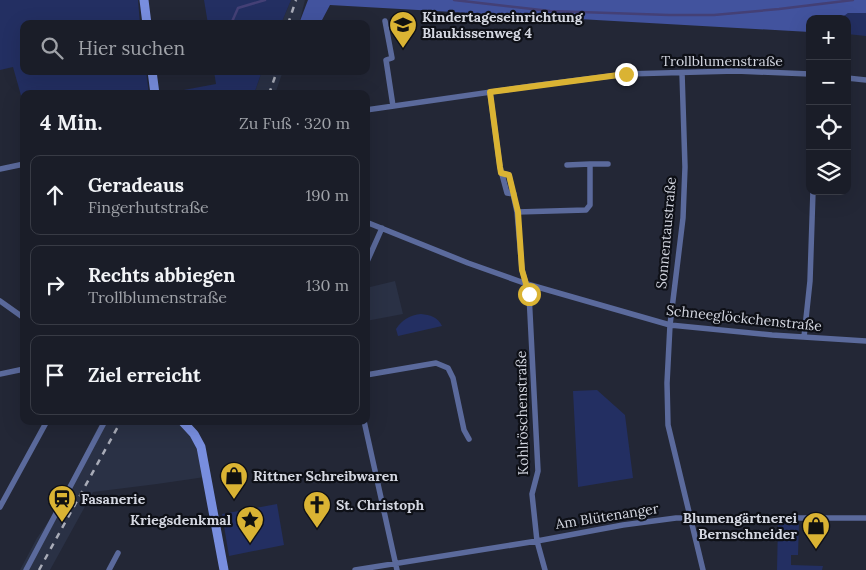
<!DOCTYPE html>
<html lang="de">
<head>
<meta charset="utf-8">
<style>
	body { margin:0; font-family:Lora,serif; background:#232630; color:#f1f3f6 }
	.controls { position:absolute; right:15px; top:15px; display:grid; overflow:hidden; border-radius:10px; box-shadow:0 5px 20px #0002 }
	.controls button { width:45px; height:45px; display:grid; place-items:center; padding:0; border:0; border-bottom:1px solid #383b45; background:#1a1d28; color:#f1f3f6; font:25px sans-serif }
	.stop { position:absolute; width:15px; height:15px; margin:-11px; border:4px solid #dab333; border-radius:50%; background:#fff }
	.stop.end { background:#dab333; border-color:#fff; box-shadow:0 1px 5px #0008 }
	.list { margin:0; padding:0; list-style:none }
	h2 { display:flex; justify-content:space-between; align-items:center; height:65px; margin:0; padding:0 20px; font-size:21px }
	h2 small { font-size:16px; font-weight:400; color:#9fa2a8 }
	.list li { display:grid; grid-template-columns:32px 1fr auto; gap:15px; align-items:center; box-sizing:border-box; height:80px; margin:0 10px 10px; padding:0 10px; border:1px solid #383b45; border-radius:10px }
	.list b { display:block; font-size:19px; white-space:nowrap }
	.list p { margin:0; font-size:16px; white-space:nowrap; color:#9fa2a8 }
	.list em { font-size:16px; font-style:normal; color:#9fa2a8 }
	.icon { flex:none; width:28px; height:28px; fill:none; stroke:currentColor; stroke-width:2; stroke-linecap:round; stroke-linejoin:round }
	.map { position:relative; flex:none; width:866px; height:570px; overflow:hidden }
	.search { position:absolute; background:#1a1d28; box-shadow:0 5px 20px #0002; left:20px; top:20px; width:350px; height:55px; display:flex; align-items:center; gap:12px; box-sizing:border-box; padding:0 18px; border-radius:10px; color:#9fa2a8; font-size:19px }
	.panel { position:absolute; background:#1a1d28; box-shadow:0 5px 20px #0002; left:20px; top:90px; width:350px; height:335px; border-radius:10px }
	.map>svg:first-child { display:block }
	.built { fill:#2a3145 }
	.green { fill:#232f62 }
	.forest { fill:#42539e }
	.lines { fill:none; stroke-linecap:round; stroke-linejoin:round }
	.stream { stroke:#444076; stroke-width:2.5 }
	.minor { stroke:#5b6a9c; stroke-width:5.5 }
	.secondary { stroke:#788edf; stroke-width:9 }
	.rail { stroke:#a9acb8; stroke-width:2.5; stroke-dasharray:6 6; stroke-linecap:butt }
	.route { stroke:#dab333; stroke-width:6 }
	.labels { text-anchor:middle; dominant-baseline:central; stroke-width:4.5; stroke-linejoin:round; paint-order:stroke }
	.poi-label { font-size:14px; font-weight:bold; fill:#d4d7e1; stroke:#0e1017; text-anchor:start }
	.street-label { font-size:14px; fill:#d4d7e1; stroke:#0e1017 }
</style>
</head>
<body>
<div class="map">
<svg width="866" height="570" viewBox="0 0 866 570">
	<rect width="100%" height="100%" fill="#232736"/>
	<path class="built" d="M291,0h14l-6,24h-18z
		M262,71h21l-8,23h-21z
		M395,281l8,33 -37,7v-33z
		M101,421h82l13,21 9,35 -48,7 -64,8 -43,78h-30l17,-32 20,-29z"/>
	<path class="green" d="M0,0h138l2,24h-116v47h122l3,23h-125v4l-2,1 -9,-32 -13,3z
		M204,0h87l-10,24h-73z
		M848,13h18v23l-19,-2v-15h-7z
		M214,71h48l-8,23h-92l54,-10z
		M421,314c9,1 17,3 21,12l-44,10 -2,-7c6,-9 14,-14 25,-15z
		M597,390l28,25 8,63 -55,9 -5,-96z
		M277,504l7,41 -55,11 -7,-42z
		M778,523h21l-1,32h-7v10l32,1 -1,4h-45z"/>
	<path class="forest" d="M308,0h558v13h-18l-8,6h-30v13l-480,-27 -8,15 -22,1z"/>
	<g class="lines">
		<path class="stream" d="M454,0l96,11 119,4h45l65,-6 74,-9
			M231,24l7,-16 27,-8"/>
		<path class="minor" d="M385,21l7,37 -6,2 7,46
			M682,73l3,94 -2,51 -13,107 -3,58 1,42 35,145
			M847,78l19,2
			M490,93l10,74 7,26 7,1
			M366,110l166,-24 94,-12 110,-3 74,3
			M567,165l23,-1
			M0,169l24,-5
			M501,173l8,2 8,37 5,58 7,24 9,177 -6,23 5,47 8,29
			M517,212l69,-2 4,-5v-41h18
			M366,222l102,41 59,21 143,41 102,10 94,6
			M366,264l16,-36
			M0,301l24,17
			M804,337l6,-56 3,-90
			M0,374l24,-5
			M366,375l70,-12 12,5 5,10 11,52 5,9
			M364,421l33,149
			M0,507l47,-86
			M26,570l79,-149
			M109,570l9,-17
			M355,570l182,-29 86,-16 53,-7h190"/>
		<path class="secondary" d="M144,0l3,24
			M152,71l3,23
			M182,421l12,13 7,13 23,123"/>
		<path class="rail" d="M288,24l8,-24
			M269,94l8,-23
			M39,570l82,-149"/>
	</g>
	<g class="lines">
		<path class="route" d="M529,294l-7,-24 -4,-58 -9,-37 -8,-2 -1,-6 -10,-75 136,-18"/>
	</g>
	<defs>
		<symbol id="school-pin" viewBox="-11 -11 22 30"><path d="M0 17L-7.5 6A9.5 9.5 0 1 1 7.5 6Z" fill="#dab333" stroke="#0e1017"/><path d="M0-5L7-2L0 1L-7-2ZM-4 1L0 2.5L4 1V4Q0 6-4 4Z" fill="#111"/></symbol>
		<symbol id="shop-pin" viewBox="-11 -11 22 30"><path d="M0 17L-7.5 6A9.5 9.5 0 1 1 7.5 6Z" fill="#dab333" stroke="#0e1017"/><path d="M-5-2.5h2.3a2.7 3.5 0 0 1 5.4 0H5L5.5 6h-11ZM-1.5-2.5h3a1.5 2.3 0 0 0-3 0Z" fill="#111"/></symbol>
		<symbol id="station-pin" viewBox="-11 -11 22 30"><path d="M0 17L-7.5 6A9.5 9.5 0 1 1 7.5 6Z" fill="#dab333" stroke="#0e1017"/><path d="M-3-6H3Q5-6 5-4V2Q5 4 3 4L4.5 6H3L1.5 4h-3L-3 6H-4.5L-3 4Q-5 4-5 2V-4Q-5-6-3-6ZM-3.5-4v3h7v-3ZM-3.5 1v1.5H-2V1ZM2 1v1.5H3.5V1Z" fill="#111"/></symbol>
		<symbol id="church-pin" viewBox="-11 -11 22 30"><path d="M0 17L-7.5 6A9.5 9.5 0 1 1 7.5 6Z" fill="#dab333" stroke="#0e1017"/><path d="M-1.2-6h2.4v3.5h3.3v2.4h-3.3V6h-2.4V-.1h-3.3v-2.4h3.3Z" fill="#111"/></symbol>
		<symbol id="sight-pin" viewBox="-11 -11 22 30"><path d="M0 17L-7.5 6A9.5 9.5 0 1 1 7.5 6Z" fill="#dab333" stroke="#0e1017"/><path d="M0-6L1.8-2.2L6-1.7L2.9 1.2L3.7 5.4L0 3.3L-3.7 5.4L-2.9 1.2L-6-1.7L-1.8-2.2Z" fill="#111"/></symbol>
	</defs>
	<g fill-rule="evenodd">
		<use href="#school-pin" x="387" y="9" width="32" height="43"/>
		<use href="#shop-pin" x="218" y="460" width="32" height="43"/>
		<use href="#station-pin" x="46" y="483" width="32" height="43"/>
		<use href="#church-pin" x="301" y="489" width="32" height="43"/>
		<use href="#sight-pin" x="234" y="504" width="32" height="43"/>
		<use href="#shop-pin" x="800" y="510" width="32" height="43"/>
	</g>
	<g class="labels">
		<g class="poi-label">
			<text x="422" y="17">Kindertageseinrichtung<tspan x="422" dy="16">Blaukissenweg 4</tspan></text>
			<text x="253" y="476">Rittner Schreibwaren</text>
			<text x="81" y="499">Fasanerie</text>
			<text x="336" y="505">St. Christoph</text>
			<text x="797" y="518" text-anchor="end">Blumengärtnerei<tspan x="797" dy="16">Bernschneider</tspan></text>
			<text x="231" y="520" text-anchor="end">Kriegsdenkmal</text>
		</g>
		<g class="street-label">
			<text x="722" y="61">Trollblumenstraße</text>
			<text transform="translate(666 233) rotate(-85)">Sonnentaustraße</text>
			<text transform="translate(744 318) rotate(6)">Schneeglöckchenstraße</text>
			<text transform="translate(522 413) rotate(-91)">Kohlröschenstraße</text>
			<text transform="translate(607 516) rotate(-9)">Am Blütenanger</text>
		</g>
	</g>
</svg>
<div class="controls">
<button>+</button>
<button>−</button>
<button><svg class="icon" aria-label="locate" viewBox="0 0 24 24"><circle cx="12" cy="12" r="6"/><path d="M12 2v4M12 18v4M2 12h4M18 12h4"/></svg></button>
<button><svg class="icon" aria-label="layers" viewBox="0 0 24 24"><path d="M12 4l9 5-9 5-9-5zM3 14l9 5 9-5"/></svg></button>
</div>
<div class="stop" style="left:529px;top:294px"></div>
<div class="stop end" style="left:626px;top:74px"></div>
<div class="search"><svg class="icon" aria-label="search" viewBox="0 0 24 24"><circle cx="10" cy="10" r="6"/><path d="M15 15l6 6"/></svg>Hier suchen</div>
<section class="panel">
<h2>4 Min.<small>Zu Fuß · 320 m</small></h2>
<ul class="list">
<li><svg class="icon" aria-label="ahead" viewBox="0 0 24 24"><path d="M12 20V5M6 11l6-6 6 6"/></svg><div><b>Geradeaus</b><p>Fingerhutstraße</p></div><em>190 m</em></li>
<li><svg class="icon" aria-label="right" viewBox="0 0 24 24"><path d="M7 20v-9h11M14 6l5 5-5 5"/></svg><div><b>Rechts abbiegen</b><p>Trollblumenstraße</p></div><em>130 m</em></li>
<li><svg class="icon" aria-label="arrive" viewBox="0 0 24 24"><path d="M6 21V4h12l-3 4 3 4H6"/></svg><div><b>Ziel erreicht</b></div></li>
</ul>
</section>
</div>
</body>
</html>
